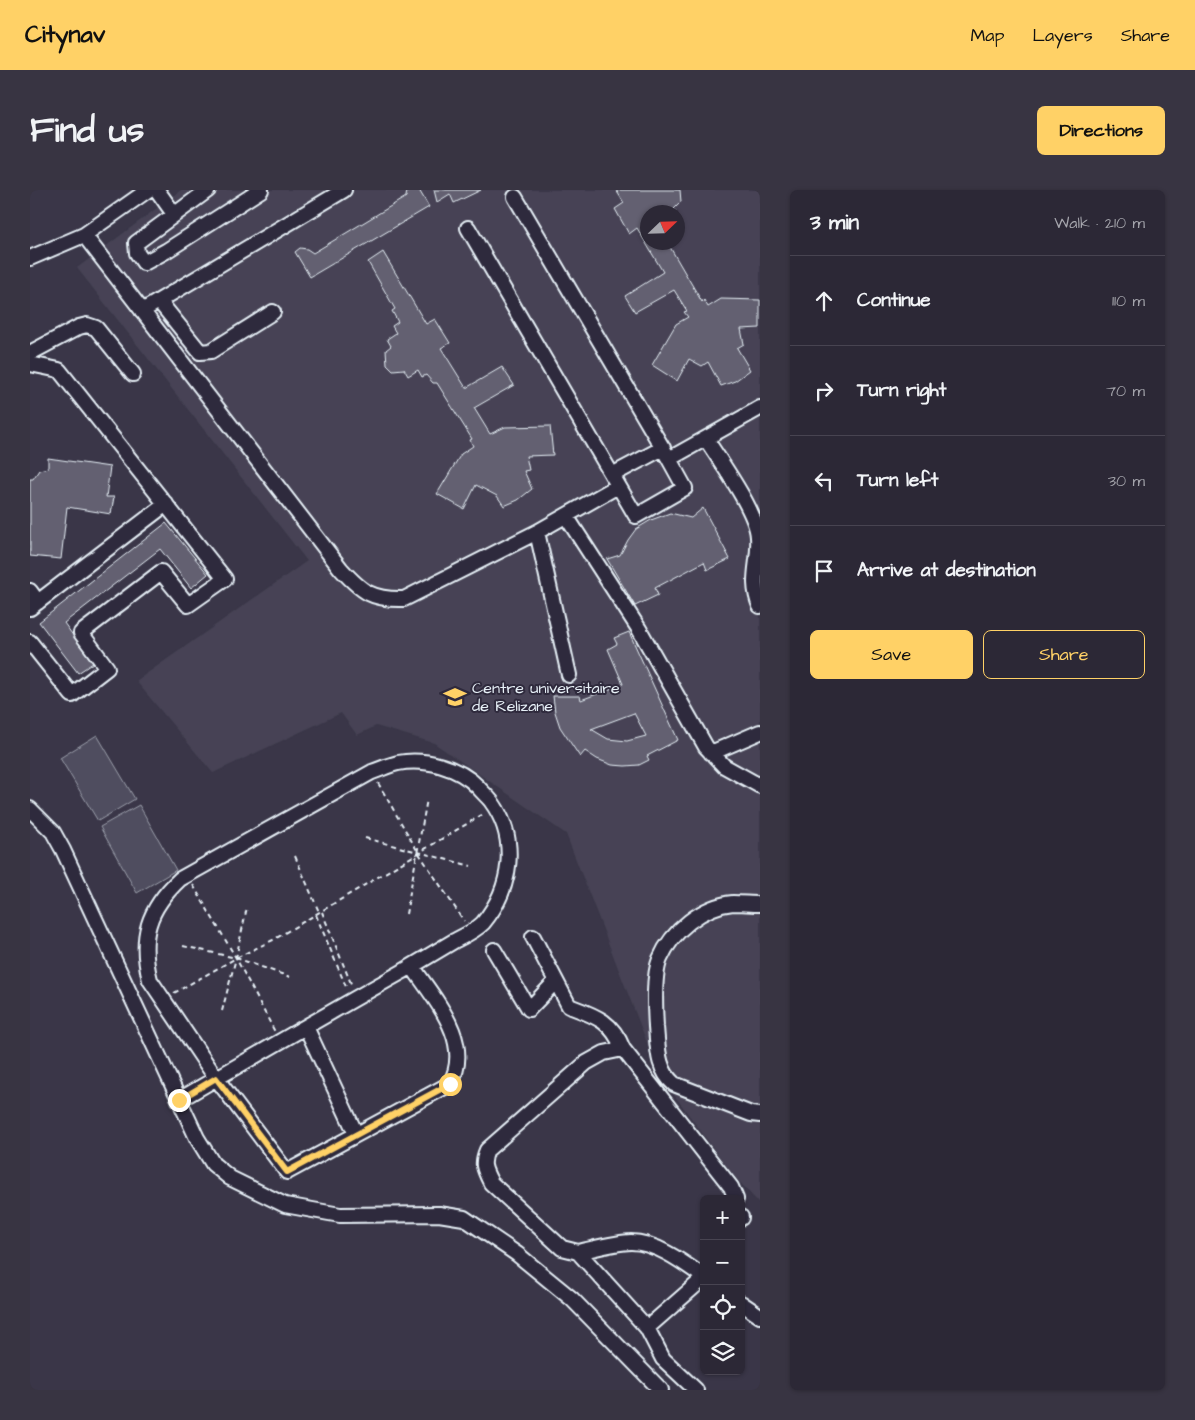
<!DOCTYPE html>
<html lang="en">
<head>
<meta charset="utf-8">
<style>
	body { margin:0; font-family:"Architects Daughter",sans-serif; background:#383442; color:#f1f3f6 }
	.controls { position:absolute; right:15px; bottom:15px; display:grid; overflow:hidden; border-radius:8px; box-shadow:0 1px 4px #0004 }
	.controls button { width:45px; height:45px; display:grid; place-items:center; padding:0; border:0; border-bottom:1px solid #484451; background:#2c2836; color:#f1f3f6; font:25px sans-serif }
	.compass { position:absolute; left:610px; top:15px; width:45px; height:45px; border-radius:50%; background:#2c2836; box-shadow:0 1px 4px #0004; rotate:67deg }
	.stop { position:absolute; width:15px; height:15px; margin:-11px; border:4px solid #ffd166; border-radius:50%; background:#fff }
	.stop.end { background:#ffd166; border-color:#fff; box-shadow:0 1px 5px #0008 }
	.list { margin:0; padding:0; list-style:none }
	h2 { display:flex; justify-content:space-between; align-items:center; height:65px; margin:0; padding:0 20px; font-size:21px }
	h2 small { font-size:16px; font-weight:400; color:#a6a6ad }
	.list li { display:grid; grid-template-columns:32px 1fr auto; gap:15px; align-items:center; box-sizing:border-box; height:90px; padding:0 20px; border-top:1px solid #484451 }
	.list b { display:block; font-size:19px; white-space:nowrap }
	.list em { font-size:16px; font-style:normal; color:#a6a6ad }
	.actions { display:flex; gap:10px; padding:15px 20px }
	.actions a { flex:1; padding:11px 0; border:1px solid #ffd166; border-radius:8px; text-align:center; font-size:18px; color:#ffd166 }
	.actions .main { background:#ffd166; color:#111 }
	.icon { flex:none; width:28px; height:28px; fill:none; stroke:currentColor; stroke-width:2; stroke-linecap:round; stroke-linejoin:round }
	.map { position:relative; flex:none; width:730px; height:1200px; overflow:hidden; border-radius:8px }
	header { display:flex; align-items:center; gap:30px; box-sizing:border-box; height:70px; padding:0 25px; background:#ffd166; color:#111 }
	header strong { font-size:24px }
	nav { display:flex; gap:28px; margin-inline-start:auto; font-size:18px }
	.intro { display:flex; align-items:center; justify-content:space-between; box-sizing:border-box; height:120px; padding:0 30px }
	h1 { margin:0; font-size:35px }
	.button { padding:12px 22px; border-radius:8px; background:#ffd166; color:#111; font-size:18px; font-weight:700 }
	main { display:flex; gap:30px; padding:0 30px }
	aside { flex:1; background:#2c2836; border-radius:8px; box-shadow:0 1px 4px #0004 }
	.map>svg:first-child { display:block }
	.built { fill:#464354; fill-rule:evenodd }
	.green { fill:#504e5f; stroke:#9ca0ac }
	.building { fill:#636171; stroke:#e8f1f8; fill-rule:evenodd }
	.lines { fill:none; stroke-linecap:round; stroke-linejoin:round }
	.minor-casing { stroke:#e8f1f8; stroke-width:18 }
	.path { stroke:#e8f1f8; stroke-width:2; stroke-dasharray:5 4; stroke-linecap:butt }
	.minor { stroke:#2f2a3d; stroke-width:14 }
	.route { stroke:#ffd166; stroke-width:6 }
	.labels { text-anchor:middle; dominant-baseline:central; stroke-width:4; stroke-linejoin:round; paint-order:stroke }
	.poi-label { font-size:16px; fill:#e8f1f8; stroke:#2f2a3d; text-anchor:start }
</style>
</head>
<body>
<header>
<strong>Citynav</strong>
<nav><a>Map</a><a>Layers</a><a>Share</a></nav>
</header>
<div class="intro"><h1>Find us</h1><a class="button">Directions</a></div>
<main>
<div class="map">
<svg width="730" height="1200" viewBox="0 0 730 1200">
	<rect width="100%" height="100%" fill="#3a3648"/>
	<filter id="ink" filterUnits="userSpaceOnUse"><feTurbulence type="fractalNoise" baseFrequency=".02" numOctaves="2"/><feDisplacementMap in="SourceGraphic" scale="10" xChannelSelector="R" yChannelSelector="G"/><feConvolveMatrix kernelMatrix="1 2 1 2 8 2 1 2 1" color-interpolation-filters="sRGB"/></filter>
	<g filter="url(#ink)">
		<path class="built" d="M151,0h579v1014l-27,-29 -73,-99 -94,-242 -132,-91 -58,-17 -19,9 -16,-22 -128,60 -77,-92 171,-120 -230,-293zM618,22h30v30h-30z"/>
		<path class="green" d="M67,545l38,64 -37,22 -38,-63z
			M109,615l37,65 -39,23 -37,-66z"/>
		<path class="building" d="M377,0h12l10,17 -119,70 -15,-25 5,-4 7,1 6,4 93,-56z
			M404,0h47l-27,13 -4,-9 -13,8z
			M586,0h64l1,12 -7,7 2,3h-28v30h19l35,60 2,-2 4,7 13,-8 39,1v28l-19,1 3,15 -7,4 13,22 -15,11 -14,5 -13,-24 -6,4 -13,-7 -12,22 -25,-16 24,-41 12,-7 -4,-5 3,-1 -13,-21 -39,22 -10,-16 38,-24 -26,-44 -8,6 -14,-25 9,-6z
			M353,62l43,72 9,-5 15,24 -9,5 25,40 36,-21 12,18 -40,23 16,26 15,-7 45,-1 3,29 -27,1 3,14 -5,1 8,18 -14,11 -14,6 -7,-10 -21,-11 -12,24 -27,-15 24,-40 12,-8 -3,-6 2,-1 -35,-56h-4l-7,-8 -4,2 -4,-7 -10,6 -4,-7 -11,1 -6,-6 -1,-14 5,-4 -4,-7 9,-6 -4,-7 6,-4 -6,-11 3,-2 -27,-47z
			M18,268l62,9 -4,30h8l-3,17 -44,-7 -6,52 -31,-3v-77h3l6,-9 9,-2z
			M673,318l27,51 -23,11 -3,-8 -49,26 3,7 -23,11 -28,-47 13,-4 8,-15 8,-11 15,-9 19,-7 21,5z
			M136,333l42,51 -17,14 -31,-39 -96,74 29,40 -15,10 -39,-51z
			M599,442l49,108 -31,16 2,4 -10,5 -14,1 -13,-1 -15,-6 -12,-8 -5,6 -20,-30 -5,-15 -2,-16h27l1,4 42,-16 -15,-35 9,-5 -3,-6zM604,523l12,23 -19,5 -19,-2 -17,-10z"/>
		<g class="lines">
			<defs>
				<path id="minor" d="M127,0l17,24
					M178,0l-72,53 1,10 7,10 22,-12 95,-61
					M485,7l154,262 91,-51
					M438,38l168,288 49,-28 -16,-29
					M54,45l257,334c21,23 31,31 63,30l133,-67 81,-46
					M0,68l54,-23 64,-45
					M129,111l41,51 11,-1 62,-39
					M112,121l202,-121
					M0,163l49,-26 8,-2 9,3 37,46
					M0,174l29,6 166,209 -37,26 -27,-33 -80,61 26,35 -35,27 -42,-53
					M676,249c14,22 51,73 52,98 2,26 -9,42 2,69
					M582,285l51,-27
					M536,326l73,113 67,118 18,19 36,20
					M507,342l32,143
					M0,401l8,11
					M0,418l136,-104
					M681,563l49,-21
					M0,619l23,23 10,18 134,288 16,26 17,14 55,27 55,10 99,-1 25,4 53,36 55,45 89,91
					M730,714c-9,0 -18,-1 -27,-1 -31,3 -61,28 -73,56 -7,17 -5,50 -4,68 2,21 1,42 18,57l77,30 9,1
					M503,747l36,69c27,10 43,15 54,43
					M464,760l35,59 27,-28
					M276,837l50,107
					M149,910c74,-43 148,-86 223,-128 17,-10 35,-21 52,-31 10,-5 21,-10 29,-18 29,-35 36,-84 8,-122 -4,-5 -9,-9 -13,-14 -19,-20 -53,-29 -80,-24 -9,2 -17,6 -26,9l-192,107c-32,30 -41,58 -30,101l66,98 71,94 163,-88c24,-42 -16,-85 -38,-118
					M711,1027v1
					M548,1062c14,-3 40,-10 53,-10 25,0 53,21 73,35
					M711,1113l19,13
					M617,1138l57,-50
					M666,1200l-33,-31 -16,-31 -69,-76 -16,-4 -71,-65c-7,-14 -10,-19 -4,-33l99,-87 18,-10 19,-4 108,138 5,12"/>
			</defs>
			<use href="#minor" class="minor-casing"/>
			<path class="path" d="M348,593l40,69 46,69
				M335,648l106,28
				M265,666l24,56
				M163,695l43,73 39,74
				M292,722l30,74
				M376,724l21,-115
				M286,725l31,74
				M153,756l53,12 54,19
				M144,803l62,-35 37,-18 212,-127
				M192,821l14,-53 11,-51"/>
			<use href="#minor" class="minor"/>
		</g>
	</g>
	<g class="lines" filter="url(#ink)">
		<path class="route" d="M149,910l37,-22 71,94 163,-88"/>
	</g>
	<defs>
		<symbol id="university-bare" viewBox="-9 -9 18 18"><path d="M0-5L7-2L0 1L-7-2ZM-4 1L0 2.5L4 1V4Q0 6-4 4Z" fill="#ffd166" stroke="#2f2a3d" stroke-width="2.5" paint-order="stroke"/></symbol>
	</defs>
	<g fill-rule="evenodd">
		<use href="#university-bare" x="409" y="491" width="32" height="32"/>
	</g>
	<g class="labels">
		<g class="poi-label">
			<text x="442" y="498">Centre universitaire<tspan x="442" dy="18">de Relizane</tspan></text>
		</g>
	</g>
</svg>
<div class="controls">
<button>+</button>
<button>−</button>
<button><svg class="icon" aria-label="locate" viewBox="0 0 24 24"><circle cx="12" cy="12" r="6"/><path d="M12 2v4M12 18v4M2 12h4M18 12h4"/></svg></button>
<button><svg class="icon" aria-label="layers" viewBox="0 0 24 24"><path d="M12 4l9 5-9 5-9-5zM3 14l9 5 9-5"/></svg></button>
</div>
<svg class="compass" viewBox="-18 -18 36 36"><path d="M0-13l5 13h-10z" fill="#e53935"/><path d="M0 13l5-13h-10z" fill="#a6a6ad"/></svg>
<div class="stop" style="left:420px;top:894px"></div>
<div class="stop end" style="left:149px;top:910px"></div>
</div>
<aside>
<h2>3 min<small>Walk · 210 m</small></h2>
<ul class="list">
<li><svg class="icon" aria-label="ahead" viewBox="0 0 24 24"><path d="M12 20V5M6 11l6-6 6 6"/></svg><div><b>Continue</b></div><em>110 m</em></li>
<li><svg class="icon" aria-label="right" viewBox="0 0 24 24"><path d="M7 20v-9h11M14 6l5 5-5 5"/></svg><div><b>Turn right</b></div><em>70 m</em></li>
<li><svg class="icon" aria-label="left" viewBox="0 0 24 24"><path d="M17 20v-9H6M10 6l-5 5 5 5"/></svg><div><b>Turn left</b></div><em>30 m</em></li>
<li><svg class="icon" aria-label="arrive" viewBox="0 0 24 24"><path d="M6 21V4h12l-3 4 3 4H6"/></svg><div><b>Arrive at destination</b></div></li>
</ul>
<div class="actions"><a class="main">Save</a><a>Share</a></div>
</aside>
</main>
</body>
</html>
